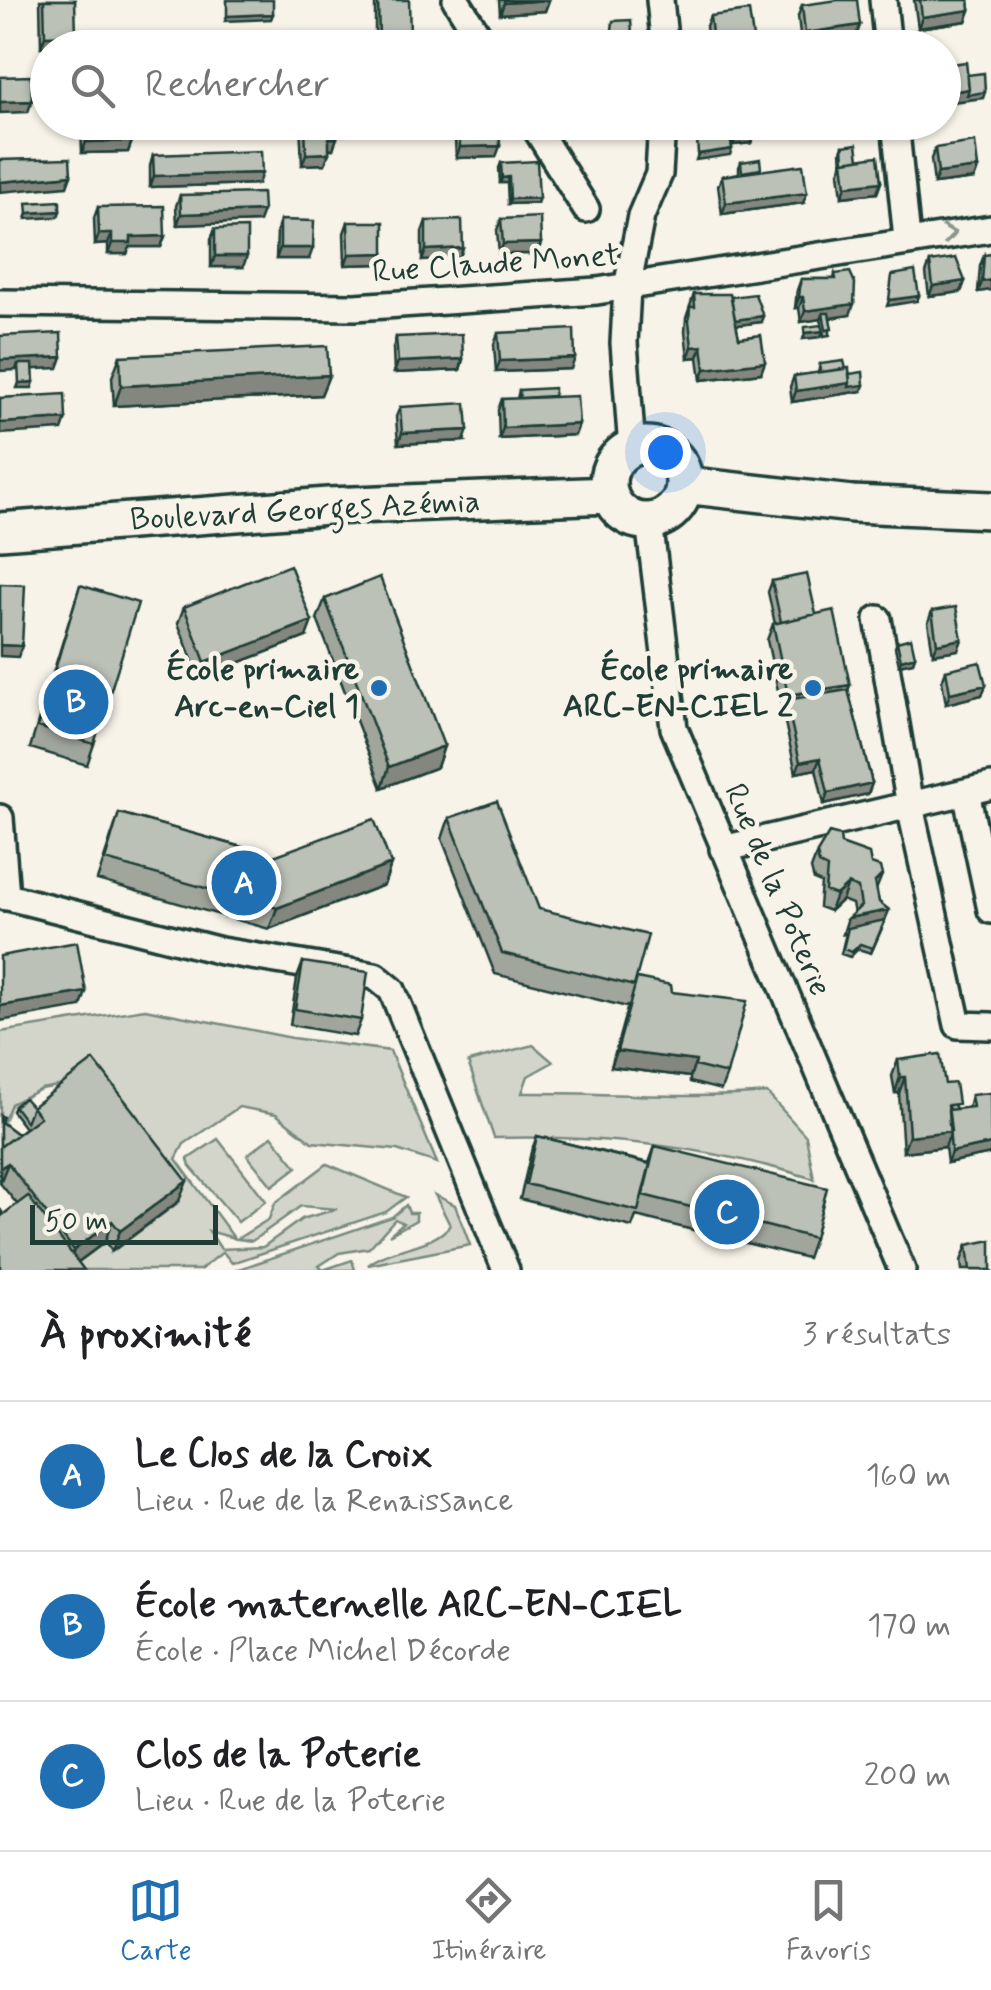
<!DOCTYPE html>
<html lang="fr">
<head>
<meta charset="utf-8">
<style>
	body { margin:0; font-family:Mynerve,sans-serif; background:#f2f2f2; color:#202124 }
	.scale { position:absolute; left:30px; bottom:25px; width:188px; box-sizing:border-box; padding-left:10px; border:5px solid #1f3d34; border-top:0; font-size:28px; line-height:35px; white-space:nowrap; color:#1f3d34; -webkit-text-stroke:8px #f7f3e8; paint-order:stroke }
	.you { position:absolute; left:665px; top:452px; width:35px; height:35px; margin:-25px; border:8px solid #fff; border-radius:50%; background:#1a73e8; box-shadow:0 0 0 15px #1a73e833 }
	.badge { display:grid; place-items:center; width:65px; height:65px; border-radius:50%; background:#1f6fb2; color:#fff; font-size:32px; font-weight:700 }
	.pin { position:absolute; translate:-50% -50%; border:5px solid #fff; box-shadow:0 2px 10px #0006 }
	.list { margin:0; padding:0; list-style:none }
	h2 { display:flex; justify-content:space-between; align-items:center; height:130px; margin:0; padding:0 40px; font-size:42px }
	h2 small { font-size:32px; font-weight:400; color:#757577 }
	.list li { display:grid; grid-template-columns:65px 1fr auto; gap:30px; align-items:center; box-sizing:border-box; height:150px; padding:0 40px; border-top:2px solid #e0e0e0 }
	.list b { display:block; font-size:38px; white-space:nowrap }
	.list p { margin:0; font-size:32px; white-space:nowrap; color:#757577 }
	.list em { font-size:32px; font-style:normal; color:#757577 }
	.icon { flex:none; width:55px; height:55px; fill:none; stroke:currentColor; stroke-width:2; stroke-linecap:round; stroke-linejoin:round }
	.map { position:relative; flex:none; width:991px; height:1270px; overflow:hidden }
	.search { position:absolute; background:#fff; box-shadow:0 2px 8px #0004; left:30px; right:30px; top:30px; height:110px; display:flex; align-items:center; gap:25px; box-sizing:border-box; padding:0 35px; border-radius:55px; color:#757577; font-size:38px }
	.sheet { height:580px; background:#fff }
	nav { display:flex; justify-content:space-around; align-items:center; box-sizing:border-box; height:140px; border-top:2px solid #e0e0e0; background:#fff; font-size:28px; color:#757577 }
	nav a { display:grid; justify-items:center; gap:5px }
	nav .on { color:#1f6fb2 }
	.map>svg:first-child { display:block }
	.green { fill:#d3d5ca; stroke:#79897f; stroke-width:2.5 }
	.lines { fill:none; stroke-linecap:round; stroke-linejoin:round }
	.street-casing { stroke:#1f3d34; stroke-width:32 }
	.secondary-casing { stroke:#1f3d34; stroke-width:42 }
	.street { stroke:#f7f3e8; stroke-width:25 }
	.secondary { stroke:#f7f3e8; stroke-width:35 }
	.wall { fill:#a1a69d; stroke:#1f3d34; stroke-width:2.5 }
	.shaded-wall { fill:#83877f; stroke:#1f3d34; stroke-width:2.5 }
	.building { fill:#bbc1b6; stroke:#1f3d34; stroke-width:2.5 }
	.oneway { stroke:#8b988e }
	.poi-dot { fill:#1f6fb2; stroke:#f7f3e8; stroke-width:4 }
	.labels { text-anchor:middle; dominant-baseline:central; stroke-width:9; stroke-linejoin:round; paint-order:stroke }
	.street-label { font-size:32px; fill:#1f3d34; stroke:#f7f3e8 }
	.poi-label { font-size:32px; font-weight:bold; fill:#1f3d34; stroke:#f7f3e8; text-anchor:end }
</style>
</head>
<body>
<div class="map">
<svg width="991" height="1270" viewBox="0 0 991 1270">
	<rect width="100%" height="100%" fill="#f7f3e8"/>
	<filter id="ink" filterUnits="userSpaceOnUse"><feTurbulence type="fractalNoise" baseFrequency=".01" numOctaves="2"/><feDisplacementMap in="SourceGraphic" scale="20" xChannelSelector="R" yChannelSelector="G"/><feConvolveMatrix kernelMatrix="1 2 1 2 8 2 1 2 1" color-interpolation-filters="sRGB"/></filter>
	<g filter="url(#ink)">
		<path class="green" d="M145,1009l147,29 98,13 47,112 -40,-13 -85,-8 -36,-28 -37,-7 -55,37 -8,15 58,79 -25,-7 12,18 42,-2 39,-28 35,-10 -36,-3 -49,35 -15,-2 32,-20 6,-16 52,-39 79,33 -20,15 -154,51 -9,-11 -23,18h-117l-5,-8 27,-20 8,9 66,-49 -93,-121 -45,8 -30,15 -7,17 -4,-2v-87z
			M533,1045l20,17 -25,14 -6,17c83,-1 163,7 245,0l39,43 8,43c-102,-32 -213,-44 -320,-41l-26,-76z
			M272,1136l25,31 -25,19 -25,-31z
			M218,1139l48,62 -28,21 -48,-56 -2,-7z
			M435,1195l20,10 15,40 -102,20c24,-19 65,-17 82,-40z
			M406,1205l3,8h7v7l-27,15 14,-12 -8,-4 -26,29 -30,5 -20,13 4,4 29,-10 3,10h-119l156,-53z"/>
		<g class="lines">
			<defs>
				<path id="street" d="M456,0l30,48
					M660,0l5,48
					M883,0l5,48
					M532,122l54,87
					M895,122l12,117
					M0,303l355,4 242,-16 394,-62
					M632,449l-8,-106 3,-55 14,-72 18,-42 3,-52
					M649,521l25,207 228,542
					M878,619l32,187 48,219 33,1
					M966,792l25,118
					M0,818l6,79
					M723,849l268,-63
					M0,895l221,56 154,25 17,14 114,280"/>
				<path id="secondary" d="M608 483a38 38 0 1 1 76 0a38 38 0 1 1-76 0Z
					M684,485l168,19 139,6
					M0,531l328,-25 282,-11"/>
			</defs>
			<use href="#street" class="street-casing"/>
			<use href="#secondary" class="secondary-casing"/>
			<use href="#street" class="street"/>
			<use href="#secondary" class="secondary"/>
		</g>
		<path class="wall" d="M40,0h35l-3,46 -31,1z
			M375,0h34l-3,47 -31,1z
			M499,0h50l-4,11 -45,3z
			M914,0h55l1,10 -4,11 -48,7z
			M802,5l58,20 -4,11 -55,8 -3,-28z
			M710,16l43,22 -4,10h-41l-2,-22z
			M83,122h47l2,19 -4,11 -46,1 -1,-27z
			M300,122h36l-3,27h-4l-4,15 -23,1z
			M454,122h45l-3,35 -40,1z
			M730,122h62l-40,6 1,10 -2,5 -18,2z
			M843,146l16,13 22,23 -4,11 -35,4 -3,-25 3,-6 -1,-15z
			M935,148l43,20 -4,11 -40,5 -3,-25z
			M153,155l105,29 -108,3v-21z
			M741,162l20,8 42,33 -81,11 -4,-28 4,-10 17,-3v-6z
			M501,163l36,40 -29,1 -1,-21h-7l-1,-15z
			M180,195l79,27 -82,3 -1,-19z
			M98,207l67,29 -4,11h-31l-3,7h-19v-10l-13,1 -1,-27z
			M501,219l40,24 -4,11h-38l-2,-24z
			M280,220l29,39h-33l1,-28z
			M426,221l37,27 -4,11 -37,2v-29z
			M348,222l36,31 -4,11 -35,1 -1,-32z
			M215,229l28,38h-32v-28z
			M984,255l7,35 -13,2 2,-26z
			M930,262l35,19 -4,11 -32,4 -3,-23z
			M835,274l15,41 -20,3v17l-6,1 -3,-17 -20,3 -2,-14h-4l2,-18 4,-11h33z
			M694,294l37,3 30,25 -25,3 3,13 22,35 -60,7 -3,-23 -10,1 -3,-26 1,-14z
			M498,333l73,36 -75,3 -2,-28z
			M396,337l67,22 -3,11 -66,3 -1,-25z
			M120,356l209,19 -8,20 -207,11 -2,-29z
			M820,364l26,5 16,22 -70,11 -2,-15 4,-11 24,-3z
			M519,390l35,7 25,27 -4,11 -76,4 -1,-29 4,-11h15z
			M400,407l64,34 -66,3 -2,-27z
			M772,581l44,33 34,71 -2,5 24,93 -4,11 -44,10 -8,-35 -20,4 -29,-133 6,-16h2l-7,-32z
			M80,585l14,159 -7,21 -57,-17z
			M325,599l119,147 -7,21 -55,21 -65,-169z
			M184,607l122,30 -107,41 -21,-55z
			M932,611l30,28 -4,11 -25,4 -5,-32z
			M897,642l18,14 -2,6 -14,3 -4,-18z
			M946,670l40,15 -4,10 -36,9 -4,-23z
			M119,813l155,43 117,8 -7,21 -115,44 -172,-49z
			M449,818l90,91 98,69 35,14 55,82 -6,16 -31,-8v-5l-79,-10 17,-62 -1,2 -132,-33 -53,-135z
			M841,844l30,20 11,11 -6,15 3,12 10,8 -18,43 -13,-4 -8,8 -9,-3 5,-21 -3,1 5,-16 6,-5 -2,-9 -10,-4 -12,11 -11,-4 2,-24 -7,-3 -3,-11 6,-16z
			M303,962l58,58 -6,16 -65,-11 7,-47z
			M898,1060l47,24 11,25 12,-1 3,-13 20,8v51l-44,9 -2,-16 -42,5 -4,-59h-4l-3,-17z
			M14,1106l18,1 147,94 -67,50 -7,-9 -27,20 -78,8v-61l2,3 -2,5 17,-13 -17,-21v-68l1,7 16,12 8,-6 -13,-17z
			M537,1136l112,27 6,-17 159,92 -7,20 -171,-42 -4,11 -112,-28 11,-47z
			M967,1245l24,25h-29l-1,-9z"/>
		<path class="shaded-wall" d="M549,0l-4,11 -45,3 4,-11z
			M970,10l-4,11 -48,7 4,-11z
			M273,14l-2,5 -46,2 2,-5z
			M860,25l-4,11 -55,8 4,-11z
			M76,35l-4,11 -31,1 4,-11z
			M410,36l-4,11 -31,1 4,-11z
			M753,38l-4,10h-37l1,-5z
			M969,89l16,3 -2,6 -39,5v-10z
			M32,101l-4,11 -28,1v-11z
			M734,122h58l-58,8 -1,-5 -2,6z
			M329,138h8l-4,11h-8z
			M753,138l-2,5 -18,2 2,-5z
			M132,141l-4,11 -46,1 4,-11z
			M500,146l-4,11 -40,1 4,-11z
			M732,149l-2,6 -34,5 2,-6z
			M329,153l-4,11 -23,1 4,-11z
			M978,168l-4,11 -40,5 4,-11z
			M262,173l-4,11 -108,3 4,-11z
			M71,175l-4,11 -67,6v-10z
			M509,177l-2,6h-7l2,-5z
			M881,182l-4,11 -35,4 4,-11z
			M807,193l-4,10 -81,11 4,-11z
			M539,198l-2,5 -29,1 2,-5z
			M60,211l-2,6 -32,2 2,-6z
			M263,211l-4,11 -82,3 4,-11z
			M99,234h13l-4,10 -13,1z
			M165,236l-4,11h-31l-3,7h-19l4,-11 19,-6z
			M541,243l-4,11h-38l4,-10z
			M280,248h33l-4,11h-33z
			M463,248l-4,11 -37,2 4,-11z
			M384,253l-4,11 -35,1 4,-11z
			M215,256h32l-4,11h-32z
			M991,280v10l-13,2 4,-10z
			M965,281l-4,11 -32,4 4,-10z
			M919,296l-2,5 -30,5 2,-6z
			M799,297h4l-4,11h-4z
			M854,304l-4,11 -26,4 -1,-6 -2,6 -20,3 4,-11z
			M763,316l-2,6 -30,4 2,-6z
			M823,331l-2,6 -18,2 2,-6z
			M702,346l-4,11 -10,1 4,-11z
			M62,357l-4,11 -40,2v-6l-2,6 -16,1v-11z
			M575,358l-4,11 -75,3 4,-11z
			M463,359l-3,11 -66,3 4,-11z
			M765,362l-4,11 -60,7 4,-11z
			M329,375l-8,20 -207,11 7,-20z
			M34,382l-2,6h-15l2,-5z
			M850,383l14,2 -2,6 -70,11 4,-11z
			M66,419l-4,11 -62,4v-11z
			M579,424l-4,11 -76,4 4,-11z
			M468,430l-4,11 -66,3 4,-11z
			M312,621l-6,16 -107,41 6,-16z
			M962,639l-4,11 -25,4 4,-10z
			M0,645l22,1 -4,11 -18,-1z
			M915,656l-2,6 -14,3 2,-5z
			M850,685l-6,16 -58,-1 -4,11 6,-16z
			M986,685l-4,10 -36,9 4,-11z
			M444,746l-7,21 -55,21 7,-21z
			M820,758l-4,11 -20,4 4,-11z
			M872,783l-4,11 -44,10 4,-11z
			M391,864l-7,21 -115,44 8,-21z
			M848,884l-6,16 -12,11 6,-16z
			M889,910l-4,10 -14,33 12,-27 -40,8 5,-16z
			M86,992l-5,15 -81,14v-15z
			M617,1051l79,10 -6,16 -79,-10z
			M900,1077h5l-6,16h-4z
			M951,1131l-6,16 -42,5 6,-16z
			M991,1144v10l-44,9 4,-11z
			M8,1163l-8,20v-15z
			M187,1181l-8,20 -67,50 8,-20z
			M112,1221l-7,21 -38,28 7,-20z"/>
		<path class="building" d="M44,0h31l1,35 -31,1z
			M227,0h46v14l-46,2z
			M378,0h31l1,36 -31,1z
			M504,0h45l-45,3z
			M838,0h19l3,25 -55,8 -3,-28z
			M920,0h49l1,10 -48,7z
			M749,11l4,27 -40,5 -3,-27z
			M631,20l2,28h-23l3,-27z
			M570,39v8l-27,1 -1,-7z
			M966,62l3,27 -25,4v-28z
			M984,73l1,19 -18,3 2,-6 -2,-14z
			M31,76l1,25 -32,1v-25z
			M86,122h44l2,19 -46,1z
			M305,122h31l1,16h-8v15l-23,1z
			M459,122h40l1,24 -40,1z
			M751,123l2,15 -18,2 -2,-15z
			M730,134l2,15 -34,5 -1,-16z
			M975,142l3,26 -40,5 -3,-25z
			M857,144l2,15 -15,2 -1,-15z
			M261,151l1,22 -108,3 -1,-21z
			M878,156l3,26 -35,4 -3,-25z
			M70,158l1,17 -71,7v-22z
			M760,159l1,10 -19,3 -1,-10z
			M537,161l2,37 -29,1 -1,-22 -7,1 -1,-15z
			M803,165l4,28 -81,10 -4,-27z
			M262,193l1,18 -82,3 -1,-19z
			M60,201v10l-32,2 -1,-10z
			M164,206l1,30 -34,1v6h-19v-9h-13l-1,-27z
			M540,217l1,26 -38,1 -2,-25z
			M280,220l34,1 -1,27h-33z
			M462,220l1,28 -37,2v-29z
			M348,222h36v31l-35,1z
			M247,228v28h-32v-27z
			M991,254v26l-9,2 2,-27z
			M956,258l9,23 -32,5 -3,-24z
			M915,271l4,25 -30,4 3,-25z
			M850,272l5,11 -1,21 -49,7 -2,-14h-4l2,-18h35l-1,-5z
			M694,294h36l9,44 22,-3 4,27 -60,7 -3,-23 -10,1 -3,-26 1,-14h5z
			M755,294l8,22 -28,4 -4,-23z
			M823,313h6l3,16 -6,1z
			M821,325l2,6 -18,2v-6z
			M574,329l1,29 -75,3 -2,-28z
			M61,333l1,24 -62,3v-24z
			M462,334l1,25 -65,3 -2,-25z
			M327,346l2,29 -208,11 -1,-30z
			M844,361l2,8 -25,3 -1,-8z
			M18,364h15l1,18 -15,1z
			M849,368l1,15 -54,8 -2,-15z
			M863,372l1,13 -15,2 1,-4 -1,-9z
			M554,388v8l-34,2 -1,-8z
			M65,394l1,25 -66,4v-25z
			M577,396l2,28 -76,4 -1,-29z
			M466,403l2,27 -66,3 -2,-26z
			M290,565l22,56 -107,41 -21,-55z
			M807,574l9,40 -35,8 -9,-41z
			M380,577l64,169 -55,21 -64,-168z
			M0,584l25,1 -3,61 -22,-1z
			M80,585l58,18 -44,141 -56,-17z
			M956,607l6,32 -25,5 -5,-33z
			M834,610l16,75 -62,10 -15,-71z
			M911,638l4,18 -14,4 -4,-18z
			M980,662l6,23 -36,8 -4,-23z
			M848,690l24,93 -44,10 -8,-35 -20,4 -14,-62z
			M497,801l42,108 109,26 -14,51 -132,-33 -53,-135z
			M119,813l155,43 100,-37 17,45 -114,44 -172,-48z
			M829,833l11,3 1,8 28,10 2,10 9,3 2,8 -7,7 4,20 10,8 -41,8 13,-12 -3,-18 -10,-4 -12,11 -11,-4 2,-23 -8,-4 -2,-11z
			M885,920l-12,28 -13,-4 -8,8 -9,-3 5,-21z
			M77,942l9,50 -86,14v-50z
			M303,962l65,10 -7,48 -66,-11z
			M637,978l34,7 1,7 75,9 -20,73 -32,-8 1,-5 -79,-10z
			M940,1054l5,30 10,-1 3,21 -10,1 3,26 -42,5 -4,-59h-5l-2,-17z
			M94,1060l93,121 -67,50 -8,-10 -38,29 -66,-87 -8,5v-21l40,-30 -8,-10z
			M990,1093l1,51 -40,8 -3,-42 25,-3 -2,-12z
			M24,1098l8,9 -6,15 -12,-16z
			M0,1115l3,2 -2,5 16,12 -17,13z
			M537,1136l113,28 -12,47 -112,-27z
			M655,1146l172,42 -13,50 -171,-43z
			M28,1196l56,74h-84v-53z
			M991,1240v30h-21l-3,-25z"/>
		<defs><path id="oneway-chevron" d="M-2-3.5L2.5 0L-2 3.5" fill="none" stroke-width="1.6" stroke-linecap="round" stroke-linejoin="round" transform="scale(2.5)"/></defs>
		<use class="oneway" href="#oneway-chevron" transform="translate(949 234) rotate(-7)"/>
	</g>
	<g class="poi-dot">
		<circle cx="379" cy="688" r="10"/>
		<circle cx="813" cy="688" r="10"/>
	</g>
	<g class="labels">
		<g class="street-label">
			<text transform="translate(496 264) rotate(-4)">Rue Claude Monet</text>
			<text transform="translate(305 511) rotate(-3)">Boulevard Georges Azémia</text>
			<text transform="translate(777 890) rotate(67)">Rue de la Poterie</text>
		</g>
		<g class="poi-label">
			<text x="359" y="670">École primaire<tspan x="359" dy="37">Arc-en-Ciel 1</tspan></text>
			<text x="793" y="670">École primaire<tspan x="793" dy="37">ARC-EN-CIEL 2</tspan></text>
		</g>
	</g>
</svg>
<div class="scale">50 m</div>
<div class="you"></div>
<div class="pin badge" style="left:244px;top:883px">A</div>
<div class="pin badge" style="left:76px;top:702px">B</div>
<div class="pin badge" style="left:727px;top:1212px">C</div>
<div class="search"><svg class="icon" aria-label="search" viewBox="0 0 24 24"><circle cx="10" cy="10" r="6"/><path d="M15 15l6 6"/></svg>Rechercher</div>
</div>
<section class="sheet">
<h2>À proximité<small>3 résultats</small></h2>
<ul class="list">
<li><span class="badge">A</span><div><b>Le Clos de la Croix</b><p>Lieu · Rue de la Renaissance</p></div><em>160 m</em></li>
<li><span class="badge">B</span><div><b>École maternelle ARC-EN-CIEL</b><p>École · Place Michel Décorde</p></div><em>170 m</em></li>
<li><span class="badge">C</span><div><b>Clos de la Poterie</b><p>Lieu · Rue de la Poterie</p></div><em>200 m</em></li>
</ul>
</section>
<nav>
<a class="on"><svg class="icon" aria-label="map" viewBox="0 0 24 24"><path d="M3 6l6-2 6 2 6-2v14l-6 2-6-2-6 2zM9 4v14M15 6v14"/></svg>Carte</a>
<a><svg class="icon" aria-label="directions" viewBox="0 0 24 24"><path d="M12 3l9 9-9 9-9-9zM9 14v-3h6M13 9l2 2-2 2"/></svg>Itinéraire</a>
<a><svg class="icon" aria-label="saved" viewBox="0 0 24 24"><path d="M7 4h10v16l-5-4-5 4z"/></svg>Favoris</a>
</nav>
</body>
</html>
